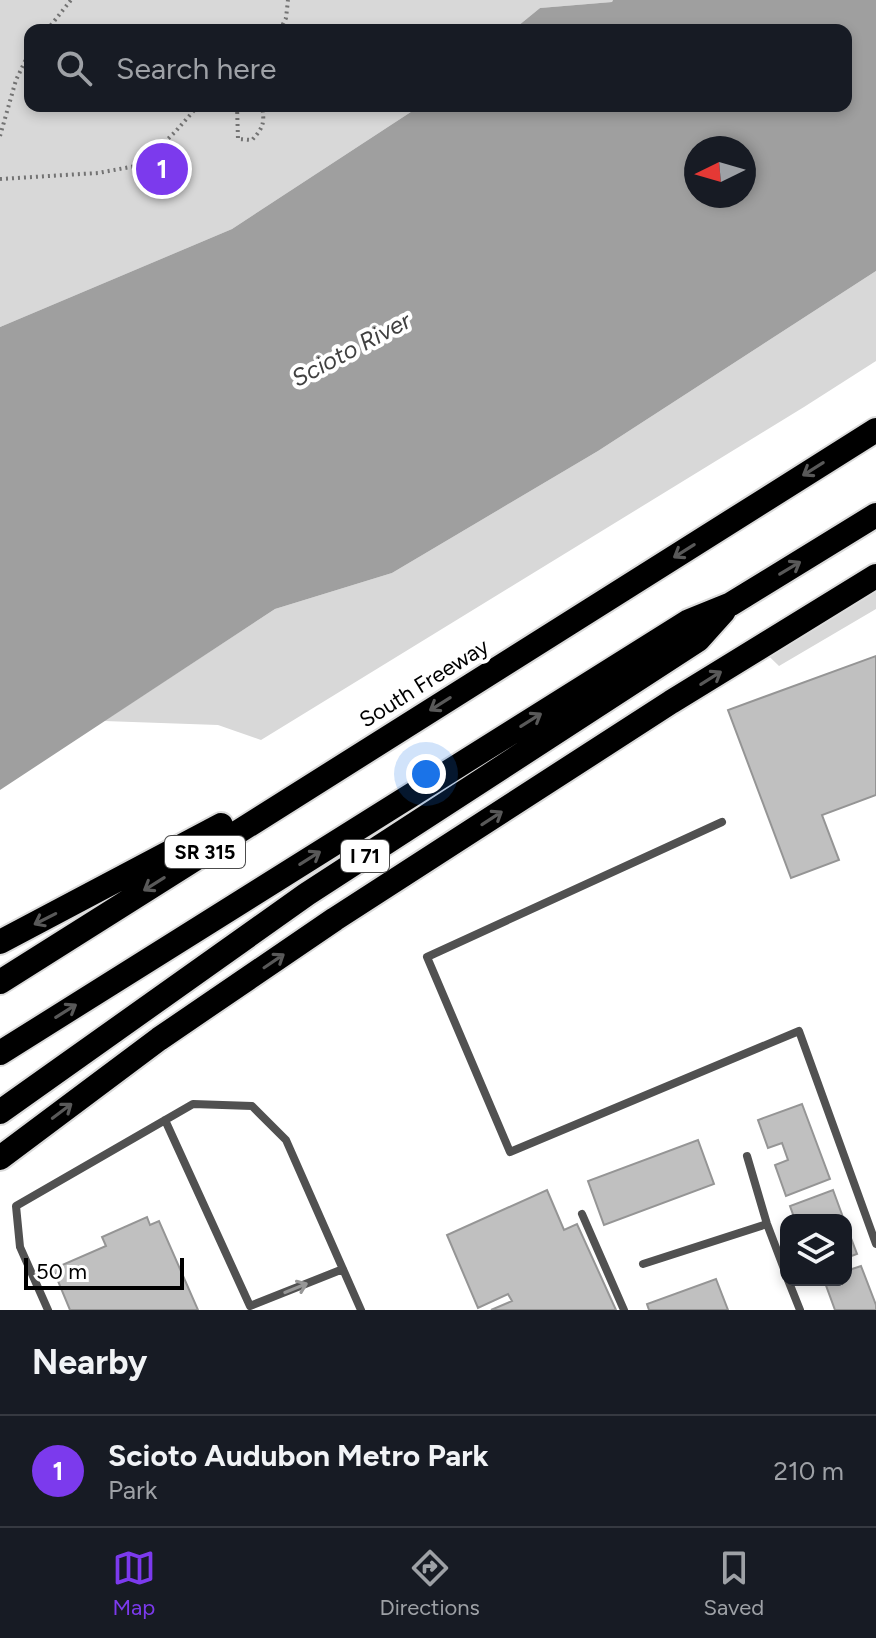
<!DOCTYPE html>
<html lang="en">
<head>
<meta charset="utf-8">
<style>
	body { margin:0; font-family:Figtree,sans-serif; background:#242831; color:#f1f3f6 }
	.controls { position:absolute; right:24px; bottom:24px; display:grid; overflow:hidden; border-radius:16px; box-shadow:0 4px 12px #0003 }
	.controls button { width:72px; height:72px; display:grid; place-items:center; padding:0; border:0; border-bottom:2px solid #363941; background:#171b24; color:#f1f3f6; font:40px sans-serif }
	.compass { position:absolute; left:684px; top:136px; width:72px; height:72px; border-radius:50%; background:#171b24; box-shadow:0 4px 12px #0003; rotate:265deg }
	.scale { position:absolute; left:24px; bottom:20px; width:160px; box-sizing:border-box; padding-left:8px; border:4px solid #000; border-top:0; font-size:22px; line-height:28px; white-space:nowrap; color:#000; -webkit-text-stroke:6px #fff; paint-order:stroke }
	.you { position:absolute; left:426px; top:774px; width:28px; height:28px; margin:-20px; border:6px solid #fff; border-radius:50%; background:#1a73e8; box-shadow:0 0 0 12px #1a73e833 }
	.badge { display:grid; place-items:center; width:52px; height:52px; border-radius:50%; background:#7c3aed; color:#fff; font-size:26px; font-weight:700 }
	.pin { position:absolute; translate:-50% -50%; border:4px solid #fff; box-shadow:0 2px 8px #0006 }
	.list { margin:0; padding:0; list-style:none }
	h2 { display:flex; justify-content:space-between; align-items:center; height:104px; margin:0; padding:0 32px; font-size:34px }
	h2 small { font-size:26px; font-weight:400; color:#9ea1a6 }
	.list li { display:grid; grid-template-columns:52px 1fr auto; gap:24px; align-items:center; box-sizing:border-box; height:112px; padding:0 32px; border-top:2px solid #363941 }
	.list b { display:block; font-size:30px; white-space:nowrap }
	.list p { margin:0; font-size:26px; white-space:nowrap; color:#9ea1a6 }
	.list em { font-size:26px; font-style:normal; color:#9ea1a6 }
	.icon { flex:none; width:44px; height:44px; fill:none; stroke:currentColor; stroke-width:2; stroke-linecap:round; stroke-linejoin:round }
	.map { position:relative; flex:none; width:876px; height:1310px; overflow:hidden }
	.search { position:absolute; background:#171b24; box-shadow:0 4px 12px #0003; left:24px; right:24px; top:24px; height:88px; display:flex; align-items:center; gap:20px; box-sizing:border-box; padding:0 28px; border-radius:16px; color:#9ea1a6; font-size:30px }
	.sheet { height:216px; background:#171b24 }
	nav { display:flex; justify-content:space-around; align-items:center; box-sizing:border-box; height:112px; border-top:2px solid #363941; background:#171b24; font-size:22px; color:#9ea1a6 }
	nav a { display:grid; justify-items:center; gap:4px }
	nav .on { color:#7c3aed }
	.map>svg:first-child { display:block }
	.green { fill:#d8d8d8 }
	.water { fill:#9f9f9f; fill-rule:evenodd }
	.building { fill:#c0c0c0; stroke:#959595; stroke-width:2 }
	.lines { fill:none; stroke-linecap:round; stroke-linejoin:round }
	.motorway-casing { stroke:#dbdbdb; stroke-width:28 }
	.path { stroke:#737373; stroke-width:4; stroke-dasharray:2 4; stroke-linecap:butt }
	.service { stroke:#515151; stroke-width:8 }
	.motorway { stroke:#000; stroke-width:24 }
	.oneway { stroke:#595959 }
	.oneway2 { stroke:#979797 }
	.labels { text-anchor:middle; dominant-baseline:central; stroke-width:8; stroke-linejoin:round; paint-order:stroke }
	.shield { fill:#fff; stroke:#4c4c4c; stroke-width:2 }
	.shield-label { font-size:20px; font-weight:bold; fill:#000 }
	.street-label { font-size:22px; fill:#000; stroke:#fff }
	.water-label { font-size:24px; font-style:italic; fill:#404040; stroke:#fff }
</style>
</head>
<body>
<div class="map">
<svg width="876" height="1310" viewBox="0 0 876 1310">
	<rect width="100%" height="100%" fill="#fff"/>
	<path class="green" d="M0,0h613l-1,2 -72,6 -27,22h-483v76h390l-188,123 -232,98z
		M876,271v90l-72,46 -543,333 -43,-15 -114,-4 171,-112 117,-36 206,-122z
		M876,564v45l-97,57 -29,-28z"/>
	<path class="water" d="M613,0h263v271l-278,180 -206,122 -117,36 -275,181v-463l232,-98 188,-123h426v-76h-333l27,-22 72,-6zM696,148h48v48h-48z"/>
	<path class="building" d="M876,656v139l-54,20 17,45 -48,18 -63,-168z
		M802,1104l28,75 -44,17 -11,-31 13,-5 -6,-17 -14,5 -10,-28z
		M698,1140l16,44 -110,41 -16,-44z
		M547,1190l17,40 13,-6 39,86h-125l21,-9 -4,-7 -30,14 -31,-73z
		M833,1190l11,30h-49l-5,-14z
		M147,1217l3,8 9,-4 39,89h-128l-17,-41 53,-23 -4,-9z
		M846,1225l11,29 -11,4z
		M861,1266l15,39v5h-41l-11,-30h22v-9z
		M716,1279l12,31h-79l-2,-6z"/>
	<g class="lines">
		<defs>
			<path id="motorway" d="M0,942l221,-117
				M0,982l876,-552
				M0,1053l689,-432 42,-17 145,-89
				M0,1112l307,-218 391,-254 26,-29
				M0,1158l159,-119 176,-120 336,-217 205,-126"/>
		</defs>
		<use href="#motorway" class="motorway-casing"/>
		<path class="path" d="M47,30l24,-30
			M280,30l6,-12 2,-18
			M237,106l1,33 14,1c11,-12 13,-17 10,-34
			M0,136l16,-56 14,-29
			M0,179l98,-6 43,-8 34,-33 23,-26"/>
		<path class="service" d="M722,822l-295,135 83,195 289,-121 77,213
			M165,1120l85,186 93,-37
			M747,1156l20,68 19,50
			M582,1214l42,96
			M643,1264l124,-40
			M788,1280l12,30
			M48,1310l-28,-63 -4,-41 177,-102 59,2 34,34 75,170"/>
		<use href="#motorway" class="motorway"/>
	</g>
	<defs><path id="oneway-shaft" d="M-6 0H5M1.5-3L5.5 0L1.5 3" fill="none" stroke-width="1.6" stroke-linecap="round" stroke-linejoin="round" transform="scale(2)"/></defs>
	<g class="oneway">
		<use href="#oneway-shaft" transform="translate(813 469) rotate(148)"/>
		<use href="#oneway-shaft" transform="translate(684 551) rotate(148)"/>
		<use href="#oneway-shaft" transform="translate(790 568) rotate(-31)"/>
		<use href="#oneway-shaft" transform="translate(711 678) rotate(-32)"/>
		<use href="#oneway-shaft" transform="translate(440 704) rotate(148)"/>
		<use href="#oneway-shaft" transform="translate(531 720) rotate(-32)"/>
		<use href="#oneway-shaft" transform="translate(492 818) rotate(-33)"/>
		<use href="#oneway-shaft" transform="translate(310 858) rotate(-32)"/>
		<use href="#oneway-shaft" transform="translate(154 884) rotate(148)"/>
		<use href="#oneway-shaft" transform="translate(45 919) rotate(153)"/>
		<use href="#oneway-shaft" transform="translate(274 961) rotate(-34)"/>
		<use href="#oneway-shaft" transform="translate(66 1011) rotate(-32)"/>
		<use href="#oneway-shaft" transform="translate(62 1111) rotate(-37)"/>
	</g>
	<use class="oneway2" href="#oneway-shaft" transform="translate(296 1288) rotate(-22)"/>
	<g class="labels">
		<g class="shield">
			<rect x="165" y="836" width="80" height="32" rx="6"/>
			<rect x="341" y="840" width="48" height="32" rx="6"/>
		</g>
		<g class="shield-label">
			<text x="205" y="852">SR 315</text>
			<text x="365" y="856">I 71</text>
		</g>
		<g class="street-label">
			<text transform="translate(424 683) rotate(-32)">South Freeway</text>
		</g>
		<g class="water-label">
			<text transform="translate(351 349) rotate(-28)">Scioto River</text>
		</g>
	</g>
</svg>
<div class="controls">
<button><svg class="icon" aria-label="layers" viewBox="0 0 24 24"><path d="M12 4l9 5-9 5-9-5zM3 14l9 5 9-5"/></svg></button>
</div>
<svg class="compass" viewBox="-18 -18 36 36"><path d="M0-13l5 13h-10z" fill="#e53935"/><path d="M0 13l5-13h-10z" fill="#9ea1a6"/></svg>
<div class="scale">50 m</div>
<div class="you"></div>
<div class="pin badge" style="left:162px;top:169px">1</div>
<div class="search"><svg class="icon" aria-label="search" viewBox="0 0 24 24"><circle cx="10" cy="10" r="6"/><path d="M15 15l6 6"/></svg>Search here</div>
</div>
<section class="sheet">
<h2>Nearby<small></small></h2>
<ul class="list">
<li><span class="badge">1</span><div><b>Scioto Audubon Metro Park</b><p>Park</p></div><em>210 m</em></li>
</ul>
</section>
<nav>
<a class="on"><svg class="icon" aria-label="map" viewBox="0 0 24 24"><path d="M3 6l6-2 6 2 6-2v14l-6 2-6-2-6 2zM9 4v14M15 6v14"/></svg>Map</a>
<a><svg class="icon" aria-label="directions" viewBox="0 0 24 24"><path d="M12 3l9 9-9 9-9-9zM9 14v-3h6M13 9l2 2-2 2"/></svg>Directions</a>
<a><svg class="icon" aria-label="saved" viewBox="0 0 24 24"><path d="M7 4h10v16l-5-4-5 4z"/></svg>Saved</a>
</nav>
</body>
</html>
